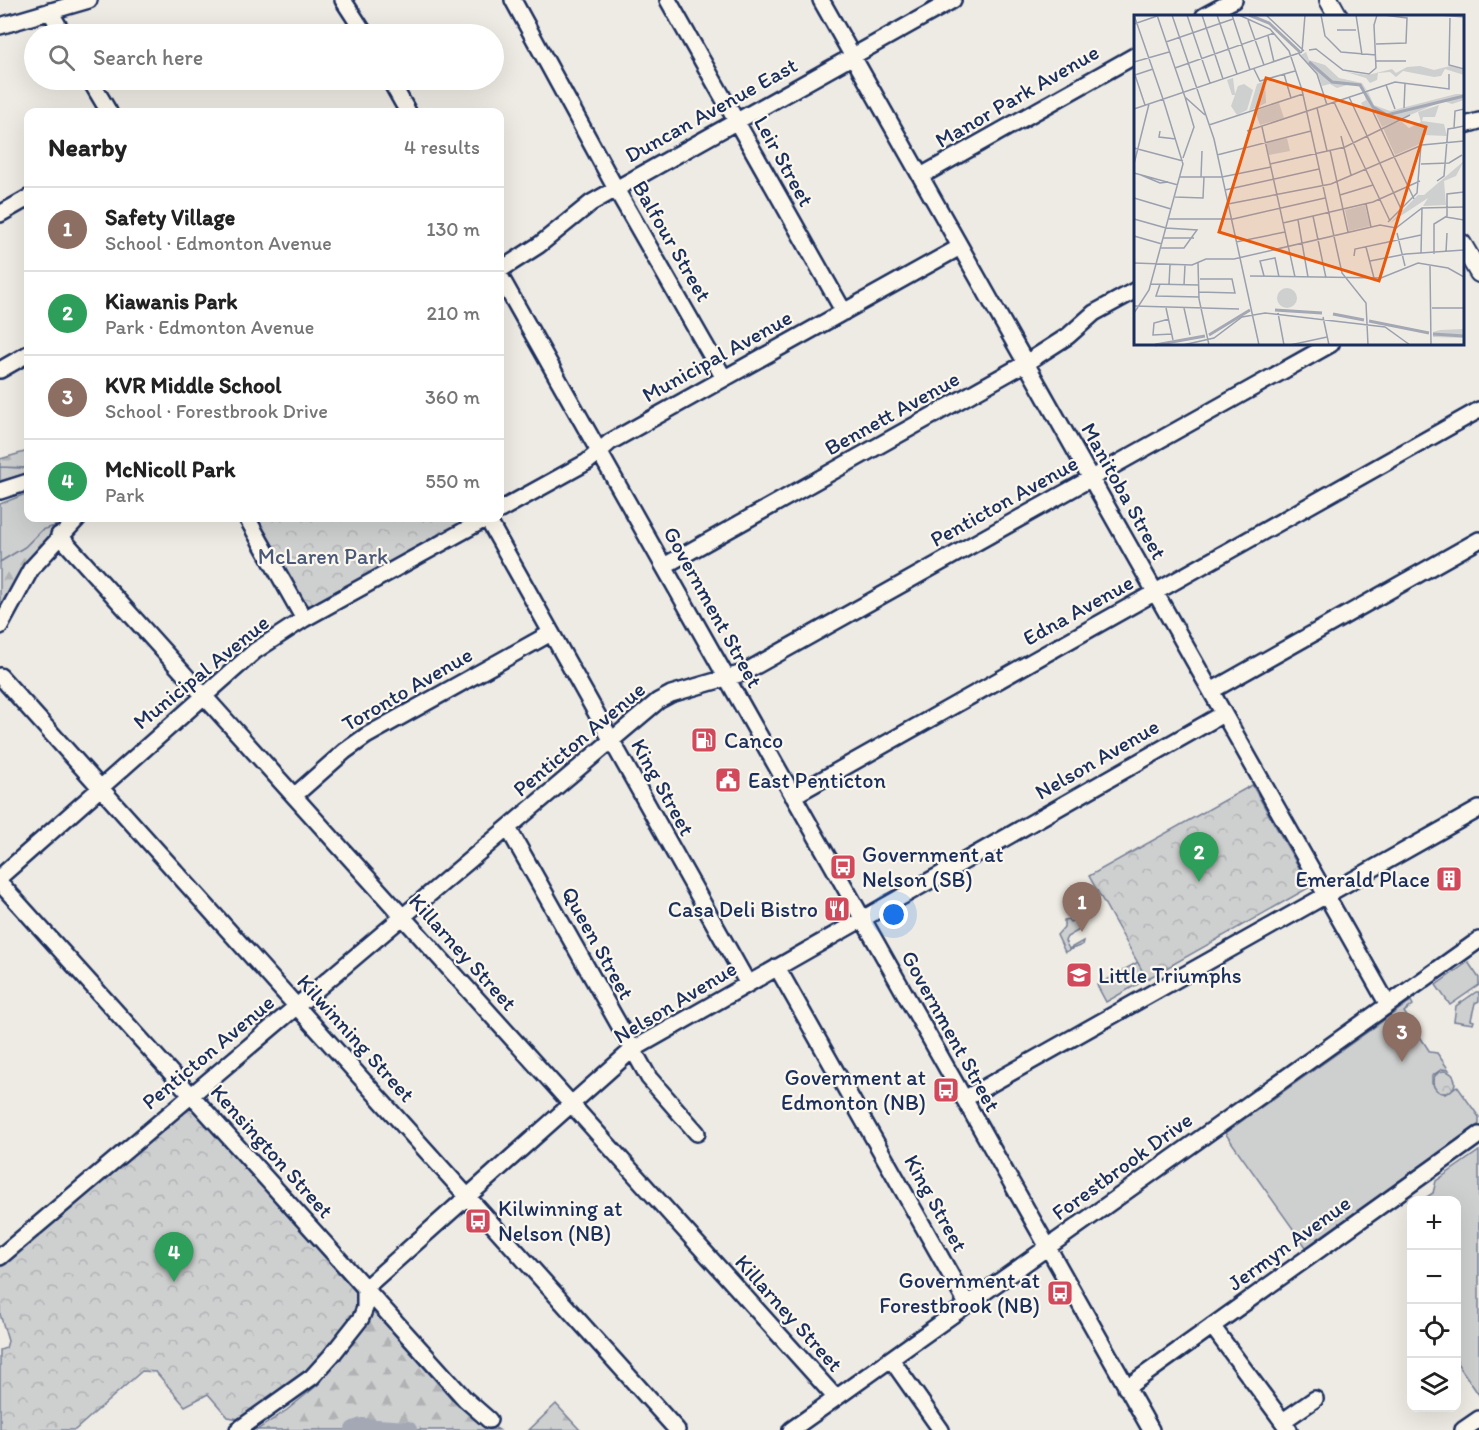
<!DOCTYPE html>
<html lang="en">
<head>
<meta charset="utf-8">
<style>
	body { margin:0; font-family:Itim,sans-serif; background:#f6f6f6; color:#222 }
	.controls { position:absolute; right:18px; bottom:18px; display:grid; overflow:hidden; border-radius:12px; box-shadow:0 6px 24px #0002 }
	.controls button { width:54px; height:54px; display:grid; place-items:center; padding:0; border:0; border-bottom:2px solid #e0e0e0; background:#fff; color:#222; font:30px sans-serif }
	.you { position:absolute; left:894px; top:915px; width:21px; height:21px; margin:-15px; border:4px solid #fff; border-radius:50%; background:#1a73e8; box-shadow:0 0 0 9px #1a73e833 }
	.badge { display:grid; place-items:center; width:39px; height:39px; border-radius:50%; background:#d1495b; color:#fff; font-size:20px; font-weight:700 }
	.pin { position:absolute; translate:-50% -50px; filter:drop-shadow(0 2px 3px #0008) }
	.pin::after { content:''; position:absolute; top:32px; width:21px; height:18px; background:inherit; clip-path:polygon(0 0,100% 0,50% 100%) }
	.list { margin:0; padding:0; list-style:none }
	h2 { display:flex; justify-content:space-between; align-items:center; height:78px; margin:0; padding:0 24px; font-size:26px }
	h2 small { font-size:20px; font-weight:400; color:#767676 }
	.list li { display:grid; grid-template-columns:39px 1fr auto; gap:18px; align-items:center; box-sizing:border-box; height:84px; padding:0 24px; border-top:2px solid #e0e0e0 }
	.list b { display:block; font-size:22px; white-space:nowrap }
	.list p { margin:0; font-size:20px; white-space:nowrap; color:#767676 }
	.list em { font-size:20px; font-style:normal; color:#767676 }
	.icon { flex:none; width:33px; height:33px; fill:none; stroke:currentColor; stroke-width:2; stroke-linecap:round; stroke-linejoin:round }
	.map { position:relative; flex:none; width:1479px; height:1430px; overflow:hidden }
	.search { position:absolute; background:#fff; box-shadow:0 6px 24px #0002; left:24px; top:24px; width:480px; height:66px; display:flex; align-items:center; gap:15px; box-sizing:border-box; padding:0 21px; border-radius:33px; color:#767676; font-size:22px }
	.panel { position:absolute; background:#fff; box-shadow:0 6px 24px #0002; left:24px; top:108px; width:480px; height:414px; border-radius:12px }
	.map>svg:first-child { display:block }
	.grass { fill:#cecfcf; stroke:#747f96; stroke-width:1.5 }
	.forest { fill:url(#forest-firs); stroke:#747f96; stroke-width:1.5 }
	.park { fill:url(#park-crowns); stroke:#747f96; stroke-width:1.5 }
	.lines { fill:none; stroke-linecap:round; stroke-linejoin:round }
	.river { stroke:#a3a8b4; stroke-width:18 }
	.minor-casing { stroke:#1b2f5e; stroke-width:20 }
	.major-casing { stroke:#1b2f5e; stroke-width:22 }
	.minor { stroke:#fbf7ec; stroke-width:15 }
	.major { stroke:#fbf7ec; stroke-width:18 }
	.labels { text-anchor:middle; dominant-baseline:central; stroke-width:4.5; stroke-linejoin:round; paint-order:stroke }
	.street-label { font-size:22px; fill:#1b2f5e; stroke:#fbf7ec }
	.park-label { font-size:22px; fill:#48577a; stroke:#fbf7ec }
	.poi-label { font-size:22px; fill:#1b2f5e; stroke:#fbf7ec; text-anchor:start }
	.inset-river { fill:none; stroke:#a3a8b4; stroke-width:3 }
	.inset-road { fill:none; stroke:#9aa0ae; stroke-width:1.5 }
	.view { fill:#e8590c; fill-opacity:0.15; stroke:#e8590c; stroke-width:3 }
	.inset-edge { fill:none; stroke:#1b2f5e; stroke-width:3 }
</style>
</head>
<body>
<div class="map">
<svg width="1479" height="1430" viewBox="0 0 1479 1430">
	<defs>
		<pattern id="forest-firs" width="22" height="20" patternUnits="userSpaceOnUse" patternTransform="scale(1.5)"><rect width="22" height="20" fill="#cecfcf"/><path d="M5 1l3.5 6h-7zM16 11l3.5 6h-7z" fill="#b0b2b4"/></pattern>
		<pattern id="park-crowns" width="20" height="18" patternUnits="userSpaceOnUse" patternTransform="scale(1.5)"><rect width="20" height="18" fill="#cecfcf"/><path d="M2 6a3 3 0 1 1 6 0M12 15a3 3 0 1 1 6 0" fill="none" stroke="#b0b2b4"/></pattern>
	</defs>
	<rect width="100%" height="100%" fill="#eeebe4"/>
	<filter id="ink" filterUnits="userSpaceOnUse"><feTurbulence type="fractalNoise" baseFrequency=".0167" numOctaves="2"/><feDisplacementMap in="SourceGraphic" scale="12" xChannelSelector="R" yChannelSelector="G"/><feConvolveMatrix kernelMatrix="1 2 1 2 8 2 1 2 1" color-interpolation-filters="sRGB"/></filter>
	<g filter="url(#ink)">
		<path class="grass" d="M0,467l28,1v5l-28,8z
			M28,493v25h38l-7,7 -17,5 -17,17 -25,15v-58z
			M1079,917l3,5 -1,7 -14,8 -2,4 4,8 14,-8 -1,4 -17,7 -8,-17 7,-8v-7l4,-1 2,3z
			M1138,962l9,17 -41,23 -9,-17 17,-9 1,4 5,1 1,-4 -3,-4z
			M1468,962l11,16v7l-29,20 -14,-20z
			M1476,992h3v9l-4,2 -4,17 3,1 -1,3 -19,-3 2,-15z
			M1411,1001l2,4 -9,7 26,40 7,1 12,17 -7,-1 -10,7v8l13,10 12,-8 22,31v7l-173,123 -81,-114z
			M1479,1151v244l-22,-32 -1,-163h-34l11,-7 3,-12z"/>
		<path class="forest" d="M28,451v17l-28,-1v-8z
			M59,525l-39,49 -20,36v-48l25,-15 17,-17z
			M373,1310l85,96 41,24h-242l30,-20 33,-27z
			M556,1404l24,26h-51z"/>
		<path class="park" d="M256,518h215l-160,89 -7,-4z
			M1252,785l58,102 -163,92 -58,-103z
			M1433 1082a11 11 0 1 1 22 0a11 11 0 1 1-22 0Z
			M186,1109l8,1 167,188 -1,8 -51,68 -70,45 -11,-2 -20,-23 -23,12 -29,-34 -14,-1 -67,59h-75v-80l6,-2 2,-7 -8,-27v-48z"/>
		<g class="lines">
			<path class="river" d="M354,1430l8,-3 46,3"/>
			<defs>
				<path id="minor" d="M343,0l22,34
					M513,0l103,189 108,189
					M668,0l176,312
					M821,0l566,1003
					M50,11l13,23
					M1204,16l30,-16
					M0,26l89,-26
					M90,80l19,32
					M390,80l18,32
					M1462,126l17,-5
					M921,176l215,-121
					M0,214l28,-16
					M500,270l39,-25 52,-42 362,-203
					M500,276l651,1154
					M0,370l28,-16
					M0,491l28,-9
					M500,510l87,-48 23,-20 350,-195
					M247,518l57,101
					M487,518l261,466
					M59,535l777,863
					M664,566l362,-203 42,-27 26,-23 42,-23
					M0,626l31,-57 47,-51
					M0,676l677,754
					M1211,691l268,-151
					M294,796l51,-45 21,-15 185,-103
					M793,796l686,-386
					M508,828l141,250 48,55
					M0,877l255,-226 49,-32 183,-101
					M0,883l465,516 24,21
					M777,967l190,337
					M964,1099l515,-290
					M0,1257l658,-556 13,-7 72,-21 588,-329
					M1212,1326l77,104
					M891,1359l50,71
					M1126,1388l353,-253
					M1283,1421l32,-22
					M238,1430l74,-53 19,-21 30,-38 4,-10v-20l267,-238 591,-336
					M791,1430l688,-490
					M1463,1430l16,-11"/>
				<path id="major" d="M1329,0l9,16
					M1462,244l17,29"/>
			</defs>
			<use href="#minor" class="minor-casing"/>
			<use href="#major" class="major-casing"/>
			<use href="#minor" class="minor"/>
			<use href="#major" class="major"/>
		</g>
	</g>
	<defs>
		<symbol id="fuel-square" viewBox="-11 -11 22 22"><rect x="-9" y="-9" width="18" height="18" rx="4" fill="#d1495b" stroke="#fbf7ec"/><path d="M-5.5-6h7V0h2V4h1.3V-2.5L3-4.5l.8-.8L6-3V5H2.5V1h-1V6h-7ZM-4.2-4.7v3.2H.2V-4.7Z" fill="#fff"/></symbol>
		<symbol id="civic-square" viewBox="-11 -11 22 22"><rect x="-9" y="-9" width="18" height="18" rx="4" fill="#d1495b" stroke="#fbf7ec"/><path d="M-.6-6.5H3V-4.5H.6V-3L4-1V1h2V6H-6V1h2V-1L-.6-3ZM-1.2 2.5V6h2.4V2.5Z" fill="#fff"/></symbol>
		<symbol id="bus-square" viewBox="-11 -11 22 22"><rect x="-9" y="-9" width="18" height="18" rx="4" fill="#d1495b" stroke="#fbf7ec"/><path d="M-5-6H5V4H4V6H2V4H-2V6H-4V4H-5ZM-3.5-4V0h7V-4ZM-3.5 1.2v1.5H-2V1.2ZM2 1.2v1.5H3.5V1.2Z" fill="#fff"/></symbol>
		<symbol id="building-square" viewBox="-11 -11 22 22"><rect x="-9" y="-9" width="18" height="18" rx="4" fill="#d1495b" stroke="#fbf7ec"/><path d="M-4-6H4V6H1V3H-1V6H-4ZM-2.5-4.3h1.7v1.8h-1.7ZM.8-4.3h1.7v1.8H.8ZM-2.5-1h1.7V.8h-1.7ZM.8-1h1.7V.8H.8Z" fill="#fff"/></symbol>
		<symbol id="restaurant-square" viewBox="-11 -11 22 22"><rect x="-9" y="-9" width="18" height="18" rx="4" fill="#d1495b" stroke="#fbf7ec"/><path d="M-5-6h1v4h1v-4h1v4h1v-4h1v5L-1.5 .5V6h-2V.5L-5-1ZM5-6V6H3V1.5H1.5Q1.5-4 5-6Z" fill="#fff"/></symbol>
		<symbol id="school-square" viewBox="-11 -11 22 22"><rect x="-9" y="-9" width="18" height="18" rx="4" fill="#d1495b" stroke="#fbf7ec"/><path d="M0-5L7-2L0 1L-7-2ZM-4 1L0 2.5L4 1V4Q0 6-4 4Z" fill="#fff"/></symbol>
	</defs>
	<g fill-rule="evenodd">
		<use href="#fuel-square" x="689" y="725" width="30" height="30"/>
		<use href="#civic-square" x="713" y="765" width="30" height="30"/>
		<use href="#bus-square" x="828" y="852" width="30" height="30"/>
		<use href="#building-square" x="1434" y="864" width="30" height="30"/>
		<use href="#restaurant-square" x="822" y="894" width="30" height="30"/>
		<use href="#school-square" x="1064" y="960" width="30" height="30"/>
		<use href="#bus-square" x="931" y="1075" width="30" height="30"/>
		<use href="#bus-square" x="463" y="1206" width="30" height="30"/>
		<use href="#bus-square" x="1045" y="1278" width="30" height="30"/>
	</g>
	<g class="labels">
		<g class="street-label">
			<text transform="translate(1017 96) rotate(-30)">Manor Park Avenue</text>
			<text transform="translate(711 110) rotate(-29)">Duncan Avenue East</text>
			<text transform="translate(784 161) rotate(61)">Leir Street</text>
			<text transform="translate(672 241) rotate(60)">Balfour Street</text>
			<text transform="translate(717 356) rotate(-29)">Municipal Avenue</text>
			<text transform="translate(892 413) rotate(-29)">Bennett Avenue</text>
			<text transform="translate(1124 491) rotate(61)">Manitoba Street</text>
			<text transform="translate(1004 501) rotate(-29)">Penticton Avenue</text>
			<text transform="translate(713 607) rotate(61)">Government Street</text>
			<text transform="translate(1078 610) rotate(-29)">Edna Avenue</text>
			<text transform="translate(201 672) rotate(-39)">Municipal Avenue</text>
			<text transform="translate(407 689) rotate(-30)">Toronto Avenue</text>
			<text transform="translate(579 739) rotate(-40)">Penticton Avenue</text>
			<text transform="translate(1097 759) rotate(-30)">Nelson Avenue</text>
			<text transform="translate(663 787) rotate(61)">King Street</text>
			<text transform="translate(598 943) rotate(61)">Queen Street</text>
			<text transform="translate(463 952) rotate(48)">Killarney Street</text>
			<text transform="translate(675 1002) rotate(-31)">Nelson Avenue</text>
			<text transform="translate(951 1031) rotate(61)">Government Street</text>
			<text transform="translate(356 1038) rotate(48)">Kilwinning Street</text>
			<text transform="translate(208 1052) rotate(-40)">Penticton Avenue</text>
			<text transform="translate(272 1151) rotate(48)">Kensington Street</text>
			<text transform="translate(1122 1166) rotate(-36)">Forestbrook Drive</text>
			<text transform="translate(936 1203) rotate(61)">King Street</text>
			<text transform="translate(1289 1243) rotate(-36)">Jermyn Avenue</text>
			<text transform="translate(789 1313) rotate(48)">Killarney Street</text>
		</g>
		<g class="park-label">
			<text x="323" y="556">McLaren Park</text>
		</g>
		<g class="poi-label">
			<text x="724" y="740">Canco</text>
			<text x="748" y="780">East Penticton</text>
			<text x="862" y="854">Government at<tspan x="862" dy="25">Nelson (SB)</tspan></text>
			<text x="1430" y="879" text-anchor="end">Emerald Place</text>
			<text x="818" y="909" text-anchor="end">Casa Deli Bistro</text>
			<text x="1098" y="975">Little Triumphs</text>
			<text x="926" y="1077" text-anchor="end">Government at<tspan x="926" dy="25">Edmonton (NB)</tspan></text>
			<text x="498" y="1208">Kilwinning at<tspan x="498" dy="25">Nelson (NB)</tspan></text>
			<text x="1040" y="1280" text-anchor="end">Government at<tspan x="1040" dy="25">Forestbrook (NB)</tspan></text>
		</g>
	</g>
	<g transform="translate(1134 15)">
		<rect width="330" height="330" fill="#eeebe4"/>
		<path d="M99,63l2,16 3,-8 6,-2 9,6 -6,20 -10,5 -6,-9 4,-11h-3l-5,-15zM131,66l1,22 -17,8 8,-27zM145,88l5,15 -24,7 -5,-14zM143 283a10 10 0 1 1 20 0a10 10 0 1 1-20 0Z" fill="#cecfcf"/>
		<path d="M172,37l3,8 16,5 14,13 23,5 5,8 -13,-8 -17,5 -7,-4 -8,2 -4,-12 -17,-19zM286,51l14,4 16,-4 14,4v5l-19,-6 -4,7 -7,1 -31,-6 -7,6 -6,-5 -12,1 -1,7 -7,3 -4,-5 -20,-6 22,3 24,-6 4,4 11,-6zM234,77l6,13 16,6 66,-17h8v6l-12,4 -9,-3 -61,26 -6,-13 -5,-5 -6,2 -4,-8 5,-3 -2,-7zM330,146l-8,15 -12,5 2,24 -23,1 5,-8 -38,25 28,-28h6zM330,314v9l-31,-1v-5l7,-2z" fill="#cecfcf"/>
		<path d="M305,90l-4,12h-12l-1,4 22,3 3,12 -24,-1 -1,8 -27,12 -12,-27 18,-7 8,7 12,-6 -3,-10zM153,123l3,13 -21,4 -3,-13zM231,190l5,21 -21,5 -4,-21z" fill="#cecfcf"/>
		<path class="inset-river" d="M115,0l20,8 31,29M175,47l23,20 28,3 13,22 14,8 77,-19M141,295l47,3M199,299l31,6M235,306l60,12M299,319l31,2M75,320l41,-25M21,330l50,-9"/>
		<path class="inset-road" d="M0,0l29,84M23,0l28,82 20,18M38,0l42,124 45,206M53,0l23,68M68,0l21,64M83,0l20,59M98,0l18,55M105,0l31,14 19,22 13,39 40,183 24,30 2,42M132,0l38,36M187,0l4,21 16,16 35,3M222,0l6,40M306,0l24,2M316,3l-1,47 15,4M114,5l16,45M0,9l26,-9M203,15h19M134,21l6,26M32,27l67,-23M242,29l30,-1 1,-25 -23,-3M175,35l7,-1 27,21 26,4 7,-6 -2,-43 3,-10M168,37l3,-37M165,39l18,20 10,31M242,46h30M0,47l35,-10M41,53l99,-35M120,54l6,12 35,-10M0,57l11,33M150,59l7,24M1,60l18,-6M252,70l9,24M215,82l53,114M200,87l56,119M183,93l10,43M270,93l1,-24M0,94l168,-57M330,94l-9,2 -1,17 10,-2M239,97l41,87M75,110l94,-31M128,112l33,150M26,116l-1,6 17,2M113,116l148,-49 54,7v-15M207,121l10,39M0,133l49,13M196,135l18,82M83,140l94,-24M49,143l11,-31 -9,-30M0,149l15,-60M136,149l75,-17 65,-32M287,149l28,-1 13,-8M0,158l44,12M7,160l19,8 8,-1M46,162h42l49,-10M67,162l1,-26M303,166l7,-5 4,-47 6,-1M91,175l94,-21M206,180l33,-10M41,182l28,1 1,-21M0,183l37,11M94,189l103,-20 91,-39 42,-4M232,189l5,23M179,201l13,62M312,202l18,3M0,204l32,9M35,204h64l92,-21M164,205l10,57M254,207l29,-29 4,-48M149,208l90,-21 47,-21M263,218l8,33M0,221l28,8M29,223h31M102,227l49,-10M232,232l8,31M27,233h23l13,-18 -31,-2M312,237l1,-19M287,239l1,-46M300,239v-30l13,-8v-22l17,-2M220,241l1,-7 66,-14M236,246l36,-7 58,-4M0,248l58,2 14,-6h28l146,-34 16,3 26,-20 42,-1M64,248l1,36 10,46M296,251l1,79M116,261l131,2 37,-15 30,5 16,9M130,261l-4,-15 15,-3 4,19M17,269l48,1M26,269l-4,12 43,1M35,269l1,-19M50,270l1,-20M65,277l36,1 -3,-14h-32M0,291l105,3M32,293l7,32M50,293l6,27M298,293h32M0,298l15,-23 34,-126 -20,-65M144,298l6,32M189,302l6,28M35,304l-15,4 -1,12 19,-1M49,330l31,-7 28,-21 23,-4 120,14 25,18M156,330l37,-8"/>
		<path class="view" d="M132,63l160,49 -47,154 -160,-49z"/>
		<rect width="330" height="330" class="inset-edge"/>
	</g>
</svg>
<div class="controls">
<button>+</button>
<button>−</button>
<button><svg class="icon" aria-label="locate" viewBox="0 0 24 24"><circle cx="12" cy="12" r="6"/><path d="M12 2v4M12 18v4M2 12h4M18 12h4"/></svg></button>
<button><svg class="icon" aria-label="layers" viewBox="0 0 24 24"><path d="M12 4l9 5-9 5-9-5zM3 14l9 5 9-5"/></svg></button>
</div>
<div class="you"></div>
<div class="pin badge" style="left:1082px;top:932px;background:#8d6e63">1</div>
<div class="pin badge" style="left:1199px;top:882px;background:#2e9e5b">2</div>
<div class="pin badge" style="left:1402px;top:1062px;background:#8d6e63">3</div>
<div class="pin badge" style="left:174px;top:1282px;background:#2e9e5b">4</div>
<div class="search"><svg class="icon" aria-label="search" viewBox="0 0 24 24"><circle cx="10" cy="10" r="6"/><path d="M15 15l6 6"/></svg>Search here</div>
<section class="panel">
<h2>Nearby<small>4 results</small></h2>
<ul class="list">
<li><span class="badge" style="background:#8d6e63">1</span><div><b>Safety Village</b><p>School · Edmonton Avenue</p></div><em>130 m</em></li>
<li><span class="badge" style="background:#2e9e5b">2</span><div><b>Kiawanis Park</b><p>Park · Edmonton Avenue</p></div><em>210 m</em></li>
<li><span class="badge" style="background:#8d6e63">3</span><div><b>KVR Middle School</b><p>School · Forestbrook Drive</p></div><em>360 m</em></li>
<li><span class="badge" style="background:#2e9e5b">4</span><div><b>McNicoll Park</b><p>Park</p></div><em>550 m</em></li>
</ul>
</section>
</div>
</body>
</html>
